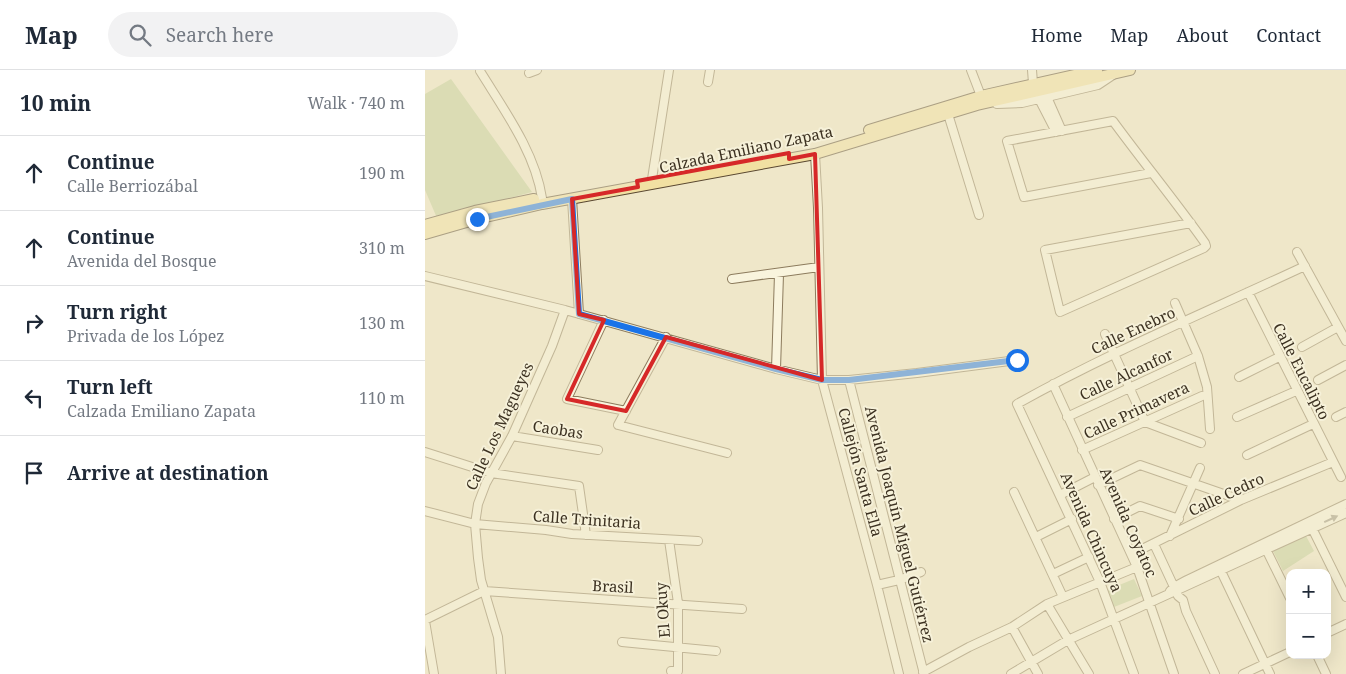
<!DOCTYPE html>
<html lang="en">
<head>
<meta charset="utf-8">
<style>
	body { margin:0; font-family:"Noto Serif",serif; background:#f2f2f3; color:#1f2937 }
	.controls { position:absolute; right:15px; bottom:15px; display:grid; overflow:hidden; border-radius:10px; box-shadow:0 5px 20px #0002 }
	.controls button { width:45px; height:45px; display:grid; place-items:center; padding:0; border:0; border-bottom:1px solid #e0e1e3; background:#fff; color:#1f2937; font:25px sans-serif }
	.stop { position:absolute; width:15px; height:15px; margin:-11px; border:4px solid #1a73e8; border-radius:50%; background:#fff }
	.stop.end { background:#1a73e8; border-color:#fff; box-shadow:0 1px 5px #0008 }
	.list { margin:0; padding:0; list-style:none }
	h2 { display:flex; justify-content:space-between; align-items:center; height:65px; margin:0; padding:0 20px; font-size:21px }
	h2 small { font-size:16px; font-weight:400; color:#747a83 }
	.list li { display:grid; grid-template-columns:32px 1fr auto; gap:15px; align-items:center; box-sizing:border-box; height:75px; padding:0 20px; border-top:1px solid #e0e1e3 }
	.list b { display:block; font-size:19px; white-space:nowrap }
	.list p { margin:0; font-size:16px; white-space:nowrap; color:#747a83 }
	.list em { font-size:16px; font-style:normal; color:#747a83 }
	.icon { flex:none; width:28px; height:28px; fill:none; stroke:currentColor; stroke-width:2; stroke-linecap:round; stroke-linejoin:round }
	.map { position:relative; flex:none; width:921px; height:604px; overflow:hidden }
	header { display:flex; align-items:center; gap:30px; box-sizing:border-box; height:70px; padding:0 25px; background:#fff; border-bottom:1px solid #e0e1e3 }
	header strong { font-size:24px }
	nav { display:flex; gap:28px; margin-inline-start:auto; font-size:18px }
	.search { width:350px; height:45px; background:#f2f2f3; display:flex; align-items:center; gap:12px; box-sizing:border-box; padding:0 18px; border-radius:28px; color:#747a83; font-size:19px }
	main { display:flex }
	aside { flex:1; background:#fff }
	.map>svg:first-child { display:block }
	.green { fill:#c3ce9c }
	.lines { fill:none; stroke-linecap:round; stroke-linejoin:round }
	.minor-casing { stroke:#8c7b5d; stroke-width:10 }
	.major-casing { stroke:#5a4831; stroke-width:12 }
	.minor { stroke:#f9f4dd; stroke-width:8 }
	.major { stroke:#f1e0a2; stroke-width:10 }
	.oneway { fill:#9a927f }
	.route { stroke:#1a73e8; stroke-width:6 }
	.marked { fill:none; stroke:#d62828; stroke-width:4; stroke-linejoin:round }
	.labels { text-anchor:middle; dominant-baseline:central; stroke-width:4; stroke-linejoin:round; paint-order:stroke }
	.street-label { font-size:15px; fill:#3c3121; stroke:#f6f1d9 }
</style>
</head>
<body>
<header>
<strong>Map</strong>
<div class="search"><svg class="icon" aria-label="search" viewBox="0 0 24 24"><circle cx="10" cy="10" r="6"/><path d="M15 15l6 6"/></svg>Search here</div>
<nav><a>Home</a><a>Map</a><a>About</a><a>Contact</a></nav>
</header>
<main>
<aside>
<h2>10 min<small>Walk · 740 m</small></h2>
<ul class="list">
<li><svg class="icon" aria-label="ahead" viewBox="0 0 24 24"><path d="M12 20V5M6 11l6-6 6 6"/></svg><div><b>Continue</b><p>Calle Berriozábal</p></div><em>190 m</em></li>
<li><svg class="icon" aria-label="ahead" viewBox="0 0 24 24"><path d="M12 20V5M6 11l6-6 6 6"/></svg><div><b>Continue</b><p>Avenida del Bosque</p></div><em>310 m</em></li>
<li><svg class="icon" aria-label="right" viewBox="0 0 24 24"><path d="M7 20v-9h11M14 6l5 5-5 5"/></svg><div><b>Turn right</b><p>Privada de los López</p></div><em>130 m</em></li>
<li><svg class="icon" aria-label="left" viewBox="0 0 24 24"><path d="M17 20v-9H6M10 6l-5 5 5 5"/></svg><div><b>Turn left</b><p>Calzada Emiliano Zapata</p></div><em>110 m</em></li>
<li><svg class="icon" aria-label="arrive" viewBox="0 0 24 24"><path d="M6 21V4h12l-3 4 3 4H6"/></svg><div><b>Arrive at destination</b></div></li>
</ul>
</aside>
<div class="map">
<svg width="921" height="604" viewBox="0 0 921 604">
	<rect width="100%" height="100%" fill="#efe7c9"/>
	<path class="green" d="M26,9l81,113 -95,26 -12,-28v-96z
		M881,466l8,15 -31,20 -10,-20z
		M709,509l8,17 -28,11 -7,-17z"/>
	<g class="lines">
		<defs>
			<path id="minor" d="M546,0l10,26
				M607,0l1,13
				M55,1c24,39 55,81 62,127
				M104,3l8,-3
				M283,12l2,-12
				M622,27l15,34
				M614,29l17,33
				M572,34l25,-1 76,-18 15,-10
				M523,44l31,101
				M390,84l3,54 4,172 55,205 22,89
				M726,103l-127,24 -17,-56 106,-20c30,41 63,81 92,122l1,3 -2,2 -144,64 -15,-62 146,-27
				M227,109l17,-109
				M147,129l7,115
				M872,182l49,89
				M0,206l140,34 211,59 46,11h27l68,-7 100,-13
				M307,209l87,-12
				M823,222l93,185
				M750,233l23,53 9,31 3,42
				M179,250l-37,79 59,12
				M680,264l40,88 56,21
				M241,267l-48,88 109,28
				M877,277l36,-20
				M351,299l3,-95
				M814,307l40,-20
				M424,310l75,294
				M893,310l28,-15
				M628,314l84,183 37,107
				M642,347l131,-61
				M812,347l59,-26
				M911,347l10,-5
				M87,366l86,14
				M657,380l120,-54
				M0,382l66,21 88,13 7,49
				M822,385l66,-31
				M673,415l42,-20 101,35
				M589,422l49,105
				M635,425l35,-18
				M0,441l50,13 71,6 26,4 126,7
				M689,449l26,-13 39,13
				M885,454l36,73
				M745,466l30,-68
				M611,467l36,-18
				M244,470l9,63v68h-7
				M729,474l20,43 4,9 5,4 3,11 29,63
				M839,475l26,53
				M707,484l109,-54 92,-38
				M794,497l51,107
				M628,504l36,-17
				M452,515l22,-5 22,-8
				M745,521l4,-4 13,-7 159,-76
				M622,534l42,70
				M0,550l59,-29 258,18
				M0,551l9,53
				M587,557l26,47
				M902,563l19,-9
				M197,572l94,9
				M892,585l9,19
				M498,602l46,-25 43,-20 35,-23 90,-37
				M76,604l-3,-37 -17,-57 -3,-22 -3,-34 3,-20 8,-21 26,-47 40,-90 13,-36
				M586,604l57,-34 278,-127
				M709,604l-34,-92 -83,-178c93,-52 192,-93 288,-138
				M818,604l47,-22"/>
			<path id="major" d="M444,60l112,-34 116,-26
				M0,155l50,-14 59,-12
				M0,164l52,-15 65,-15 273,-50 162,-49 153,-35"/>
		</defs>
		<use href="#minor" class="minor-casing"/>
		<use href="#major" class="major-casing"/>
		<use href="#minor" class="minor"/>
		<use href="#major" class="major"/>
	</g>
	<defs><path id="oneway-solid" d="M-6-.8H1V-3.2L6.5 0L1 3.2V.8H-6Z" transform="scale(1.25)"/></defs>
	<use class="oneway" href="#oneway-solid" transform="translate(906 449) rotate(-25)"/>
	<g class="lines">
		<path class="route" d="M52,149l95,-20 7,115 197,55 46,11h27l168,-20"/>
	</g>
	<path d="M0 0H921V604H0ZM364,83v6l26,-5 7,226 -156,-43 -40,74 -59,-12 37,-79 -25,-6 -7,-115 66,-12 -1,-6z" fill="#efe7c9" fill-opacity=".55" fill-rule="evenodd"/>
	<path class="marked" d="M364,83v6l26,-5 7,226 -156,-43 -40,74 -59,-12 37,-79 -25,-6 -7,-115 66,-12 -1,-6z"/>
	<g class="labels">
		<g class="street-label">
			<text transform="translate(321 79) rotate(-12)">Calzada Emiliano Zapata</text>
			<text transform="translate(708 260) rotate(-25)">Calle Enebro</text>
			<text transform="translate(877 301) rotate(63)">Calle Eucalipto</text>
			<text transform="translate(701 304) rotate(-25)">Calle Alcanfor</text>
			<text transform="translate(711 340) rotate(-25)">Calle Primavera</text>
			<text transform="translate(74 356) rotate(-65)">Calle Los Magueyes</text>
			<text transform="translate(133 359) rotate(9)">Caobas</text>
			<text transform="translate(436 402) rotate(75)">Callejón Santa Ella</text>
			<text transform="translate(801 424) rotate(-25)">Calle Cedro</text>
			<text transform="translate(162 449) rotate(4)">Calle Trinitaria</text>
			<text transform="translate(704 452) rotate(66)">Avenida Coyatoc</text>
			<text transform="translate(475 454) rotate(76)">Avenida Joaquín Miguel Gutiérrez</text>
			<text transform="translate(667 462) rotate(66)">Avenida Chincuya</text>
			<text transform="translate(188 516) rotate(3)">Brasil</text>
			<text transform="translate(237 540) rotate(-94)">El Okuy</text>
		</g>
	</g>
</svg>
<div class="controls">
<button>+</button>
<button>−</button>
</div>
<div class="stop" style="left:592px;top:290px"></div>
<div class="stop end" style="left:52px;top:149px"></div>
</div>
</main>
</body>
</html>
